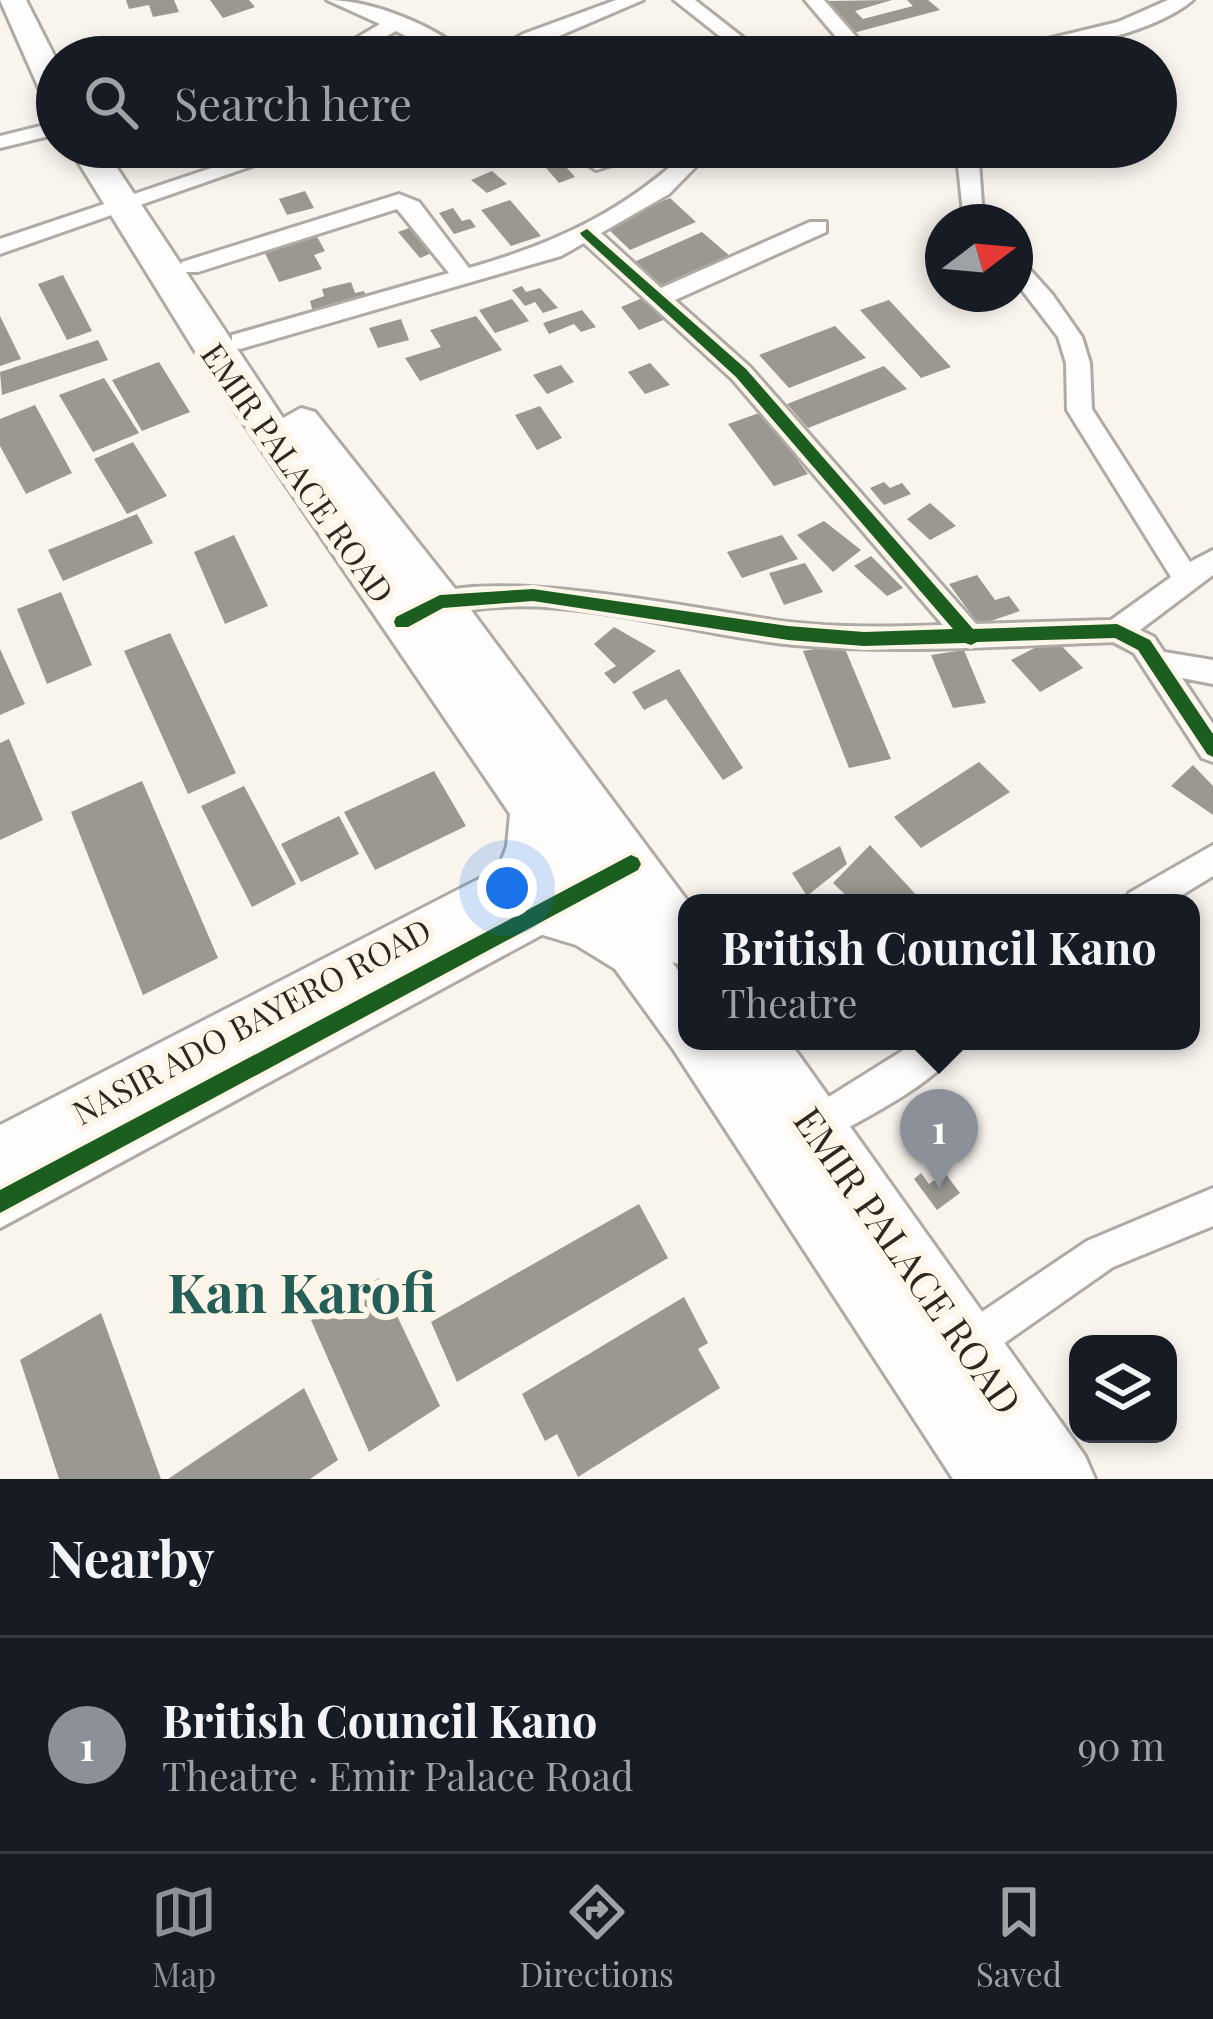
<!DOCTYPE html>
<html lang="en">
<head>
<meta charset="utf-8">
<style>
	body { margin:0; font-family:"Playfair Display",serif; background:#242831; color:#f1f3f6 }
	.controls { position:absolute; right:36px; bottom:36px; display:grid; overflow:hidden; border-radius:24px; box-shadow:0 6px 18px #0003 }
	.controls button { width:108px; height:108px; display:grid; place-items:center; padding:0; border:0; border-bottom:3px solid #363941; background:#171b24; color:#f1f3f6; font:60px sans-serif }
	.compass { position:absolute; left:925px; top:204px; width:108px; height:108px; border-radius:50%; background:#171b24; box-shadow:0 6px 18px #0003; rotate:74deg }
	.you { position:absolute; left:507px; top:888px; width:42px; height:42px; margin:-30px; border:9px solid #fff; border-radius:50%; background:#1a73e8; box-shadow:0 0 0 18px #1a73e833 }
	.badge { display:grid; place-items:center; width:78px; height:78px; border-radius:50%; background:#8c9099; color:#fff; font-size:39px; font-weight:700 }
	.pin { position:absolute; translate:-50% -99px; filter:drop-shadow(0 3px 6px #0008) }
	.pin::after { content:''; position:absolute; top:63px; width:42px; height:36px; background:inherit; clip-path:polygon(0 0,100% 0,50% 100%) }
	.popup { position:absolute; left:678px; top:894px; width:522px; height:156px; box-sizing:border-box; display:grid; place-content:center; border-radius:24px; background:#171b24; filter:drop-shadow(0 3px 9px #0005); font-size:39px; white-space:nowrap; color:#9ea1a6 }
	.popup b { font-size:45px; color:#f1f3f6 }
	.popup::after { content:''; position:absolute; left:50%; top:100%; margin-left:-24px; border:24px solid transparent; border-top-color:#171b24 }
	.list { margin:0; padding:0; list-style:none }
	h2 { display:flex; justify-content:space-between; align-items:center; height:156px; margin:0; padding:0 48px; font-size:51px }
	h2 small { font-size:39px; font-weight:400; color:#9ea1a6 }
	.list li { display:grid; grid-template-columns:78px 1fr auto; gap:36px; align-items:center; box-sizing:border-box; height:216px; padding:0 48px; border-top:3px solid #363941 }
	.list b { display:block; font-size:45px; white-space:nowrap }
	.list p { margin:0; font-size:39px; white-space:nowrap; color:#9ea1a6 }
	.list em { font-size:39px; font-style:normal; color:#9ea1a6 }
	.icon { flex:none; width:66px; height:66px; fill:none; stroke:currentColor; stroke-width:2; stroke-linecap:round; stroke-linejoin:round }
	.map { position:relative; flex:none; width:1213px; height:1479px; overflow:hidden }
	.search { position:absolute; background:#171b24; box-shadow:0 6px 18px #0003; left:36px; right:36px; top:36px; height:132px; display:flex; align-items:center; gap:30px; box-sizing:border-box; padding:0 42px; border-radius:66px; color:#9ea1a6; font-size:45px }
	.sheet { height:372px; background:#171b24 }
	nav { display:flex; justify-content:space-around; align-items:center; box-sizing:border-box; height:168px; border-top:3px solid #363941; background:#171b24; font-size:33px; color:#9ea1a6 }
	nav a { display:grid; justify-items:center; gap:6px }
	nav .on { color:#8c9099 }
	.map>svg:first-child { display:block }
	.building { fill:#9b9891 }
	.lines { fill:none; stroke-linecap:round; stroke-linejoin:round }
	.street-casing { stroke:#afaaa4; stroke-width:6 }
	.secondary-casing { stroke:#afaaa4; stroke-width:6 }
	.primary-casing { stroke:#afaaa4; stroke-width:6 }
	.street { fill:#fefdfc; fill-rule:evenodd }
	.secondary { fill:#fefdfc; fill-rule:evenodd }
	.primary { fill:#fefdfc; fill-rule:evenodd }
	.cycleway-casing { stroke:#fef5e9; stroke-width:8 }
	.cycleway { fill:#1b5e20; fill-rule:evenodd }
	.labels { text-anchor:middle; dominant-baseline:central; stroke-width:12; stroke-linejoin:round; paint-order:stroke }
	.street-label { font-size:33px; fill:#2c271f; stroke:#fef5e9 }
	.near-street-label { font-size:39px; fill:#2c271f; stroke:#fef5e9 }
	.near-district-label { font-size:54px; font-weight:bold; fill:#245e59; stroke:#fef5e9 }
</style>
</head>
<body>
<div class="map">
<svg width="1213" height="1479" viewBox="0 0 1213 1479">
	<rect width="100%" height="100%" fill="#f9f4ee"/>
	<path class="building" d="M126,0h48l5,12 -26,5 -4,-12 -20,4z
		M210,0h39l6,7 -32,11z
		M892,0l-37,11 8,8 50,-13 -6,-6h21l12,10 -87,23 -26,-32z
		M558,158l17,19 -16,6 -18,-21z
		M492,171l15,13 -20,9 -16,-13z
		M305,191l9,17 -27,7 -8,-16z
		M670,198l26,24 -66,28 -26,-25z
		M510,200l31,36 -30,10 -30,-36z
		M453,208l9,13 8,-2 6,8 -22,7 -15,-21z
		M420,224l21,25 -21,9 -22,-26z
		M702,232l29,25 -69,31 -28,-26z
		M315,233l10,18 -11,4 8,14 -43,13 -17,-35z
		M63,275l29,56 -25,9 -29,-56z
		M351,282l4,11 9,-2 4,9 -54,16 -4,-15 14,-5 -2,-7z
		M522,286l4,6 14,-4 18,20 -15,5 -8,-11 -10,4 -13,-16z
		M645,297l21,22 -27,11 -18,-23z
		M512,299l17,22 -34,12 -16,-23z
		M889,300l62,67 -30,11 -61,-68z
		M582,310l14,17 -15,5 -7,-8 -25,10 -6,-11z
		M0,316l21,43 -21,7z
		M476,316l26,34 -82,31 -15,-23 36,-11 -11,-17z
		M401,319l8,21 -31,8 -9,-20z
		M835,326l31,32 -77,30 -30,-33z
		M98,340l10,20 -106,35 -2,-23z
		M159,362l31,50 -48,19 -30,-51z
		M650,363l20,22 -25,9 -17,-22z
		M561,365l13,17 -27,12 -14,-19z
		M884,366l23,23 -99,39 -21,-24z
		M104,378l35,55 -46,19 -34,-57z
		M35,405l37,68 -46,21 -26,-48v-27z
		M540,406l22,32 -25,12 -22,-35z
		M762,412l46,62 -34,12 -46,-62z
		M133,442l34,54 -40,18 -33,-55z
		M884,482l6,6 12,-5 9,11 -27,11 -14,-17z
		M930,503l26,23 -26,14 -23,-21z
		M137,514l16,29 -90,38 -15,-31z
		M824,521l37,29 -28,22 -36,-37z
		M234,535l34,71 -43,18 -31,-72z
		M782,535l16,24 -56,19 -15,-26z
		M871,556l32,32 -16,8 -33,-30z
		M805,563l18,29 -39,13 -15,-32z
		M977,575l18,25 14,-4 11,15 -41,14 -30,-41z
		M61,592l31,73 -45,19 -30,-75z
		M614,627l42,24 -42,33 -10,-11 12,-7 -22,-22z
		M170,633l66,140 -48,21 -64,-143z
		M1054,638l29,30 -43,24 -29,-32z
		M843,644l48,115 -42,9 -46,-117z
		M0,649l25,55 -25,11z
		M964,650l22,53 -33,5 -22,-53z
		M679,669l64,99 -20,12 -57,-81 -22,11 -12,-18z
		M9,739l34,81 -43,20v-97z
		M979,762l31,30 -89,56 -27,-31z
		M1193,765l20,21v29l-42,-29z
		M434,771l32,55 -91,44 -31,-58z
		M142,781l76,177 -75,37 -72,-183z
		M244,786l52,98 -44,23 -51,-101z
		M339,816l20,38 -58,28 -20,-38z
		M870,845l50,54 -5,4h-61l-21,-20z
		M840,846l7,18 -40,32 -15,-23z
		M921,1173l8,11 16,-11 15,20 -23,17 -23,-31z
		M639,1204l29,54 -211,124 -26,-60z
		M379,1278l61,128 -71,46 -58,-132z
		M684,1297l24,46 -10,6 22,39 -142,89 -21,-43 -12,7 -23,-47z
		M101,1313l60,166h-102l-39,-119z
		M304,1388l34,72 -28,19h-142z"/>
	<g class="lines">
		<defs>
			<path id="street" d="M327,0c45,0 110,26 143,57h-24l-50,-26 -47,26h-25l56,-33z
				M616,0h27l-133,57h-25l38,-23z
				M674,0h21l73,57h-22z
				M805,0h19l50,57h-21z
				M1168,0h25c-46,39 -159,57 -220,57l145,-35z
				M57,122v12l-57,14v-12z
				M274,147h32l-306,107v-15z
				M561,147h25l13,10 37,-10h36l-76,23z
				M692,147h23l-46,47 -68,39 60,55 149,-66h16v10l-151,68 75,67 226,257 135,-4 60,-43 -104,-167 -1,-47 -8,-26 -43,-56v-21l8,2 29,32 30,43 8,26 2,46 98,153 23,-12v25l-73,55 14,7 10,15 49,8v24l-31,-6 31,46v38l-11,-4 -68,-105 -21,-11c-106,4 -211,12 -318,3 -119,-11 -251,-63 -369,-25l-10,-3 -4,-8c31,-55 314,6 375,13 53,6 104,5 156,3l-211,-246 -148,-136 -23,13 -321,93 -8,-2v-12l217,-62 -52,-64 -199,63h-16l-3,-5 3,-5 217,-68 20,8 50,66c87,-25 157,-57 223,-121z
				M956,147h22l4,57 7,18h-22l-4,-9z
				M1213,845v31l-44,27h-45l5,-10z
				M918,1041h43c-17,40 -95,75 -132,98l-13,5 -13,-5 -5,-13 5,-13z
				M1213,1188v38l-100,41 -130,91 -14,6 -14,-6 -6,-14 6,-14 132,-89z"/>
			<path id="secondary" d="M551,842l16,6 6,14 -6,14 -11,6 14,-6 16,7 7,14 -7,14 -586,317v-103z"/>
			<path id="primary" d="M0,0h26l31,61v42l-16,-10z
				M69,147h34l180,271 18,-10 14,4 141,178 233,313 -2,64 -15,-5 15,20v59h102l296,415 10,23h-142l-280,-430 -58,-80 -39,-24 -53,-16 -8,-17 5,-11 -17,-7 -8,-16 12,-32 3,-32 -312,-458zM549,872l15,22 -22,-6z"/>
		</defs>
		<use href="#street" class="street-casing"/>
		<use href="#secondary" class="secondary-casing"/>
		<use href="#primary" class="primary-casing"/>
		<use href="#street" class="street"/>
		<use href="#secondary" class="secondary"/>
		<use href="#primary" class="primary"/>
		<defs>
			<path id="cycleway" d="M587,229l159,140 227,260 144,-5 33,16 63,94v23l-6,-3 -69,-104 -23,-12 -138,4 -6,3 -6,-2 -101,3 -76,-6 -255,-39 -90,7 -35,19h-12l-2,-5 2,-5 44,-22 93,-6 255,37 76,6 89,-3 -217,-252 -154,-141 -2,-3z
				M631,855l7,3 3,6 -3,6 -638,343v-23z"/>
		</defs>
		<use href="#cycleway" class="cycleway-casing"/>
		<use href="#cycleway" class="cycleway"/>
	</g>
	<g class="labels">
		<g class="street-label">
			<text transform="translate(299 472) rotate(55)">EMIR PALACE ROAD</text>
			<text transform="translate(251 1020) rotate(-28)">NASIR ADO BAYERO ROAD</text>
		</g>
		<g class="near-street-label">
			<text transform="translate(909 1260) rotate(55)">EMIR PALACE ROAD</text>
		</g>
		<g class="near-district-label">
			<text x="302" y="1291">Kan Karofi</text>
		</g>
	</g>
</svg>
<div class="controls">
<button><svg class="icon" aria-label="layers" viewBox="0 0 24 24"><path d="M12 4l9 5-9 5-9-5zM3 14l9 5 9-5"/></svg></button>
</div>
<svg class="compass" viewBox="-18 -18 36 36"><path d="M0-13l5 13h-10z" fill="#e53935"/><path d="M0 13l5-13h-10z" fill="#9ea1a6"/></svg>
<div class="you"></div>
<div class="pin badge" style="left:939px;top:1188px">1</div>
<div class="popup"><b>British Council Kano</b>Theatre</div>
<div class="search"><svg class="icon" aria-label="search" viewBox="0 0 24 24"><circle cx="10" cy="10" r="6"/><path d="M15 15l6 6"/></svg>Search here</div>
</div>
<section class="sheet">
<h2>Nearby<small></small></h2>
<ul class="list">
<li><span class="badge">1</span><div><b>British Council Kano</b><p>Theatre · Emir Palace Road</p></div><em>90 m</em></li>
</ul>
</section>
<nav>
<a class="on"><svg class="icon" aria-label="map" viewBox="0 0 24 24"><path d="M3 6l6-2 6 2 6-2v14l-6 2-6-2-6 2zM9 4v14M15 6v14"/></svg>Map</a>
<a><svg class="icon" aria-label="directions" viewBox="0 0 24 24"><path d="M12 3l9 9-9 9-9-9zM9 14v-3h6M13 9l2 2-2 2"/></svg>Directions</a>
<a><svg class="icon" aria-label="saved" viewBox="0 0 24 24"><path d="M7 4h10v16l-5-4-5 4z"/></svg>Saved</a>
</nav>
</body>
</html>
